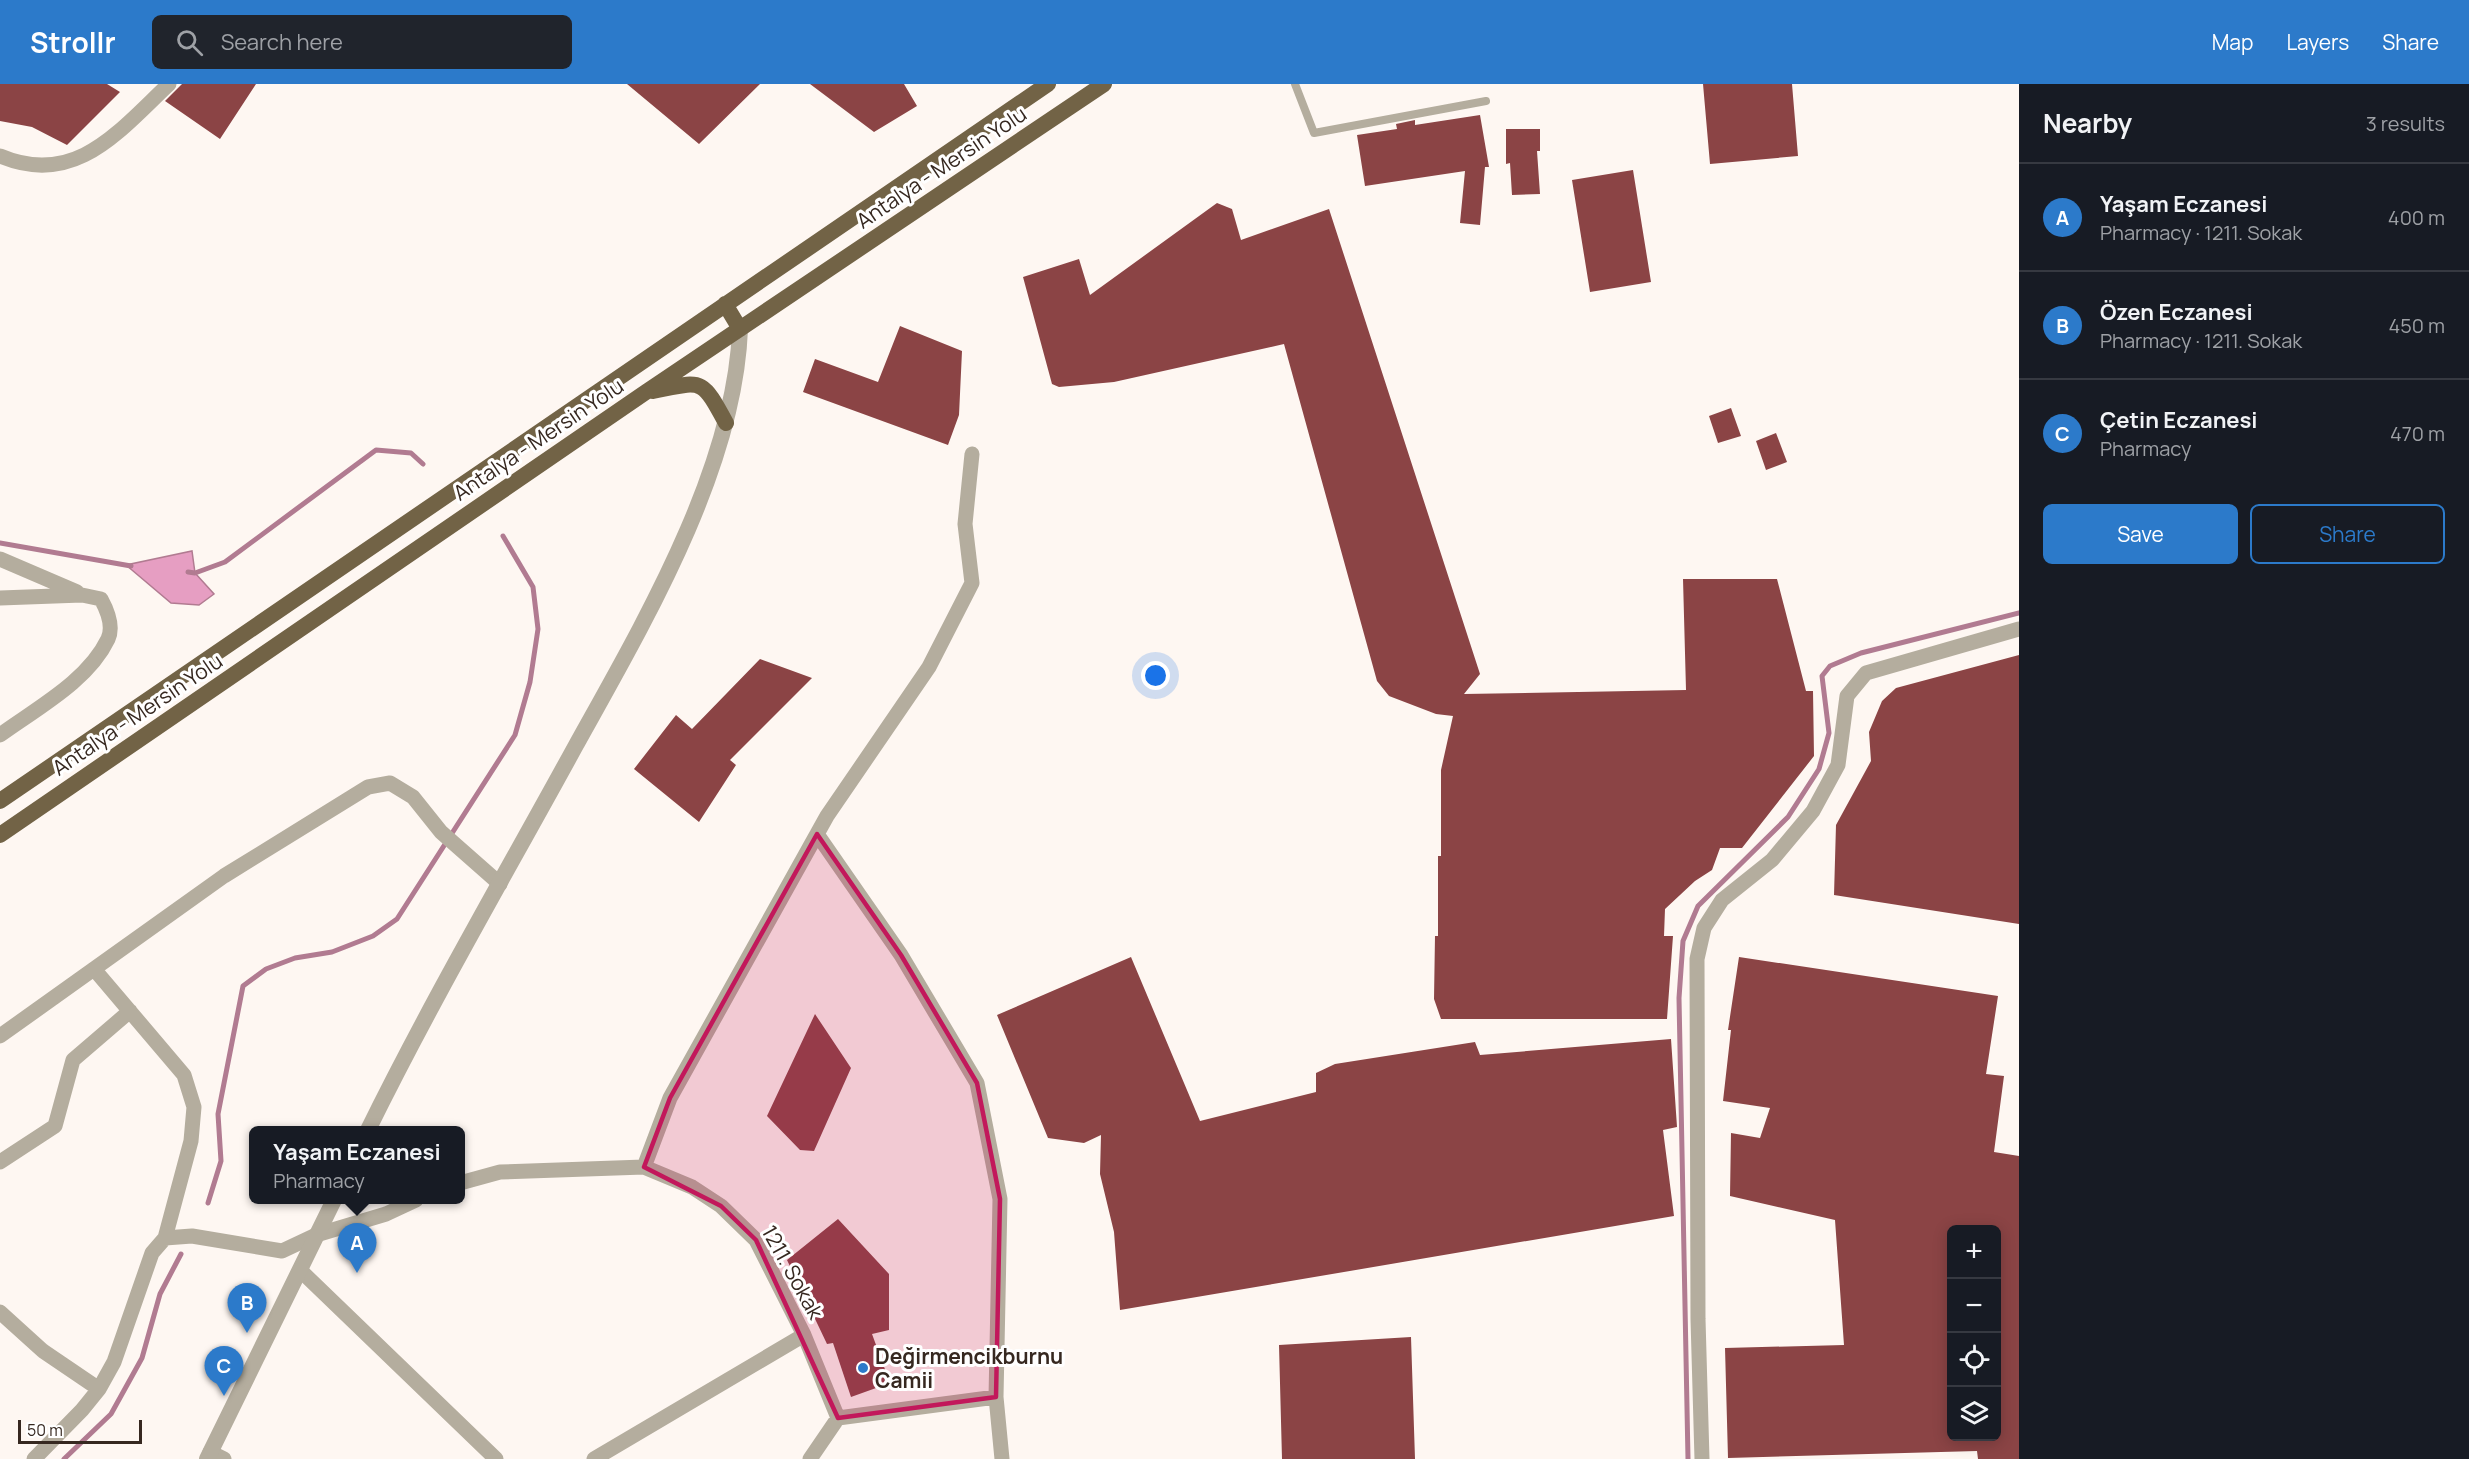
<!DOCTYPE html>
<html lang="en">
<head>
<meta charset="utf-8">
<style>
	body { margin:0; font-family:Manrope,sans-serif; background:#20242c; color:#f1f3f6 }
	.controls { position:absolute; right:18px; bottom:18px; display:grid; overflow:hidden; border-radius:9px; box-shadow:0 3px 15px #0003 }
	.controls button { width:54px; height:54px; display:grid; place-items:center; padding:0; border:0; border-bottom:2px solid #363941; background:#171b24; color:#f1f3f6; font:30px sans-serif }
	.scale { position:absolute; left:18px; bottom:15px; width:124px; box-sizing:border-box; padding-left:6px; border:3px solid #362820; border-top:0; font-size:16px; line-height:21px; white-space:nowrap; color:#362820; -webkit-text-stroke:4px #fff; paint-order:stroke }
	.you { position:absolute; left:1156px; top:592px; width:21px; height:21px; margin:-15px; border:4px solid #fff; border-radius:50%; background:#1a73e8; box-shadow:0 0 0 9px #1a73e833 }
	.badge { display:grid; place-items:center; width:39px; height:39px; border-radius:50%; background:#2c7aca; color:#fff; font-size:20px; font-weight:700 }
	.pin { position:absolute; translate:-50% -50px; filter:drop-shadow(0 2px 3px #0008) }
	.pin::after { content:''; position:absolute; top:32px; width:21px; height:18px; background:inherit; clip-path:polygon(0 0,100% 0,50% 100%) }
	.popup { position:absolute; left:249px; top:1042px; width:216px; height:78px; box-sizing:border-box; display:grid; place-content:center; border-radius:9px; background:#171b24; filter:drop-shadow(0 2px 4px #0005); font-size:20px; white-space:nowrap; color:#9ea1a6 }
	.popup b { font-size:22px; color:#f1f3f6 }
	.popup::after { content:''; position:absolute; left:50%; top:100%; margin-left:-12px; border:12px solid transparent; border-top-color:#171b24 }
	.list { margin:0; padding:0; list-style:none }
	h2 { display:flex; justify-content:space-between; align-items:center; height:78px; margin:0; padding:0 24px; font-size:26px }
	h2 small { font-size:20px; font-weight:400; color:#9ea1a6 }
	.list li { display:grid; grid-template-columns:39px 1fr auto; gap:18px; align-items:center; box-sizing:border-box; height:108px; padding:0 24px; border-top:2px solid #363941 }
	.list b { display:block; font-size:22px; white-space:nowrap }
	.list p { margin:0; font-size:20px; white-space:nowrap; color:#9ea1a6 }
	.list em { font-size:20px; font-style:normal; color:#9ea1a6 }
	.actions { display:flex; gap:12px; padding:18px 24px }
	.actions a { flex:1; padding:14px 0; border:2px solid #2c7aca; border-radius:9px; text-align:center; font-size:21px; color:#2c7aca }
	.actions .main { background:#2c7aca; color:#fff }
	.icon { flex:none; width:33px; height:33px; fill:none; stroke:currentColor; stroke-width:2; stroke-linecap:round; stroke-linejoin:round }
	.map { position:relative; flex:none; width:2019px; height:1375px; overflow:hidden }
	header { display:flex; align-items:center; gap:36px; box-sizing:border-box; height:84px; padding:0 30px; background:#2c7aca; color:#fff }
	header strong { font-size:28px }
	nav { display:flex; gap:33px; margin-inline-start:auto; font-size:21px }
	.search { width:420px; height:54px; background:#20242c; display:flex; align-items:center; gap:15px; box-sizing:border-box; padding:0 21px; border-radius:9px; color:#9ea1a6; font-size:22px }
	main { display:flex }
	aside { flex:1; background:#171b24 }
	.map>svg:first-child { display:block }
	.water { fill:#e69ec2; stroke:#b17b91; stroke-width:1.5 }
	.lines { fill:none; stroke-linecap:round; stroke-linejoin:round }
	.stream { stroke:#b17b91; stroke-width:5 }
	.building { fill:#8b4445; fill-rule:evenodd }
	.service { stroke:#b4ad9e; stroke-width:8 }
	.minor { stroke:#b4ad9e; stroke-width:15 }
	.tertiary { stroke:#b4ad9e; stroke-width:16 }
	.trunk { stroke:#726346; stroke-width:16 }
	.marked { fill:#c2185b; fill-opacity:0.2; stroke:#c2185b; stroke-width:4.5; stroke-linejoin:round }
	.poi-dot { fill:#2c7aca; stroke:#fff; stroke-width:2 }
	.labels { text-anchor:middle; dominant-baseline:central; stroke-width:6; stroke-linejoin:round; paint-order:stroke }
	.street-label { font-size:21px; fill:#362820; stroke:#fff }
	.poi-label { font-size:21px; font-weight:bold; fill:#362820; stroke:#fff; text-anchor:start }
</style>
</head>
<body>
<header>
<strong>Strollr</strong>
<div class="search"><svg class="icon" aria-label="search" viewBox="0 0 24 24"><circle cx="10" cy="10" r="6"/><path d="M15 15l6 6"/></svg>Search here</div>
<nav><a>Map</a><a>Layers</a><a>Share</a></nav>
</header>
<main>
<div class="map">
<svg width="2019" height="1375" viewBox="0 0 2019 1375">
	<rect width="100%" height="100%" fill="#fef7f2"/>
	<path class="water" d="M192,467l3,22 19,21 -15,11 -28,-2 -45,-38z"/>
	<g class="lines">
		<path class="stream" d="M0,459l131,23
			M188,488l7,1 30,-11 151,-112 35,3 12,11
			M208,1119l13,-42 -3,-47 25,-128 23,-17 29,-11 37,-6 41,-16 24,-17 118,-184 15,-53 8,-53 -5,-42 -30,-51
			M64,1375l47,-45 31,-56 18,-64 21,-40
			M1688,1375l-9,-461 4,-57 15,-35 90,-89 31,-48 10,-36 -7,-57 8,-10 31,-13 158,-40"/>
	</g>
	<path class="building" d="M0,0h107l13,8 -53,53 -35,-18 -32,-6z
		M182,0h74l-36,55 -55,-38z
		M627,0h133l-61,60z
		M810,0h94l13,22 -43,26z
		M1703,0h89l6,72 -88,8z
		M1480,31l9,52h-4l-5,58 -20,-2 5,-52 -100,15 -8,-51 40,-6 -1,-5 19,-4v5z
		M1506,45h34v22h-3l3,43 -28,1 -2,-32 -4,1z
		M1633,86l18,112 -61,10 -18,-112z
		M1217,119l15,6 9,31 88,-31 151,465 -16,20 222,-4 -3,-111h94l29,112h7l1,65 -72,92h-22l-8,22 -17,11 -30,28 -1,27h9l-6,83h-226l-7,-20 1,-63h3v-80h3v-86l12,-54 -17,-2 -47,-18 -12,-15 -93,-337 -170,38 -55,5 -7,-3 -29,-107 56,-18 11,36z
		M900,242l62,25 -3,64 -11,30 -145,-53 12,-33 63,23z
		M1731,324l10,28 -23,7 -9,-27z
		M1776,349l11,29 -21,8 -10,-29z
		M2019,571v269l-185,-29 2,-70 35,-64 -2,-29 13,-31 14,-13z
		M760,575l52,19 -82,82 6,5 -37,57 -65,-53 42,-54 16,14z
		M1131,873l69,164 116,-29v-19l19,-9 140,-22 5,13 191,-16 6,88 -14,3 11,86 -554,94 -6,-78 -14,-58 1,-39 -17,8 -36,-5 -51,-123z
		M1739,873l259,39 -12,78 18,2 -10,76 25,4v303h-41l-1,-8 -249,7 -3,-110 119,-3 -9,-125 -105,-24 1,-63 29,5 10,-30 -47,-7 8,-71h-3zM1952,1146h44v207h-44z
		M815,930l36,54 -37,83 -14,-1 -33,-34z
		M838,1135l51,55v56l-17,4 18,49 -39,14 -18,-54 -6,1 -40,-84z
		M1411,1253l4,122h-133l-3,-114z"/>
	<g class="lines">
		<path class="service" d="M1295,0l19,49 172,-32"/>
		<path class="minor" d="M0,72c75,32 119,-25 169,-72
			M0,475l77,33
			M0,514l82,-3 19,4c6,11 13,27 7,40 -20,42 -71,69 -108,96
			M817,750l84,121 76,128 23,116 -4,198 6,62
			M0,952l224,-160 144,-89 22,-4 23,14 28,35 59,52
			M0,1078l55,-36 18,-66 57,-49
			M644,1083l26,-69 157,-282 102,-149 43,-84 -7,-59 7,-70
			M460,1099l40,-11 144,-5 48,20 29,19 35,34 48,95 34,83
			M165,1154l27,-2 90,15 34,-16 70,-21 30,-14
			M300,1186l196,189
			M0,1228l43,39 56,38
			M210,1368l14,7
			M34,1375l48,-49 17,-21 15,-27 38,-109 13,-15 26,-97 3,-34 -10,-32 -90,-106
			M594,1375l210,-124
			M810,1375l28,-41 158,-21
			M1702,1375l-4,-140 -1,-360 7,-31 18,-28 50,-40 41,-49 25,-46 9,-69 19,-23 153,-44"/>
		<path class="tertiary" d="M368,1046c64,-130 137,-255 207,-383 67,-121 160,-277 165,-418
			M207,1375l127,-259"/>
		<path class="trunk" d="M725,220l15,25
			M653,307c50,-10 48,-14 73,32
			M0,717l1048,-717
			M0,751l646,-443 458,-308"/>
	</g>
	<path class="marked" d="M817,750l84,121 76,128 23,116 -4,198 -158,21 -82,-178 -35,-34 -77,-39 26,-69z"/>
	<circle class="poi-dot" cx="863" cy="1284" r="6"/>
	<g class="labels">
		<g class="street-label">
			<text transform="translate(941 83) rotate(-34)">Antalya - Mersin Yolu</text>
			<text transform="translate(538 355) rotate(-34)">Antalya - Mersin Yolu</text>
			<text transform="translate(137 630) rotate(-34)">Antalya - Mersin Yolu</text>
			<text transform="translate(793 1188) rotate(61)">1211. Sokak</text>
		</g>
		<g class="poi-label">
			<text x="875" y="1272">Değirmencikburnu<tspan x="875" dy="24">Camii</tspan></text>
		</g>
	</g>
</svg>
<div class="controls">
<button>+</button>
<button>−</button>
<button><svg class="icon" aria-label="locate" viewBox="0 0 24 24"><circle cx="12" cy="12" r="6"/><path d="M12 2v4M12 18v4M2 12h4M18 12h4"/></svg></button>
<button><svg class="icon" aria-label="layers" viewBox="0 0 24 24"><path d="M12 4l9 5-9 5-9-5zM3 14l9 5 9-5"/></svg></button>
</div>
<div class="scale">50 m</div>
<div class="you"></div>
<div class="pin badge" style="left:357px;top:1189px">A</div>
<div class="popup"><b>Yaşam Eczanesi</b>Pharmacy</div>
<div class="pin badge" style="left:247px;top:1249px">B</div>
<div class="pin badge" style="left:224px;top:1312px">C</div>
</div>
<aside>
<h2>Nearby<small>3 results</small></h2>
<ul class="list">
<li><span class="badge">A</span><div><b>Yaşam Eczanesi</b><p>Pharmacy · 1211. Sokak</p></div><em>400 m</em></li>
<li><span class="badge">B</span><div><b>Özen Eczanesi</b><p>Pharmacy · 1211. Sokak</p></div><em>450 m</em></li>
<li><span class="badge">C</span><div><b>Çetin Eczanesi</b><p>Pharmacy</p></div><em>470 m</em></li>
</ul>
<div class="actions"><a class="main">Save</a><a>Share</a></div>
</aside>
</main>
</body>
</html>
